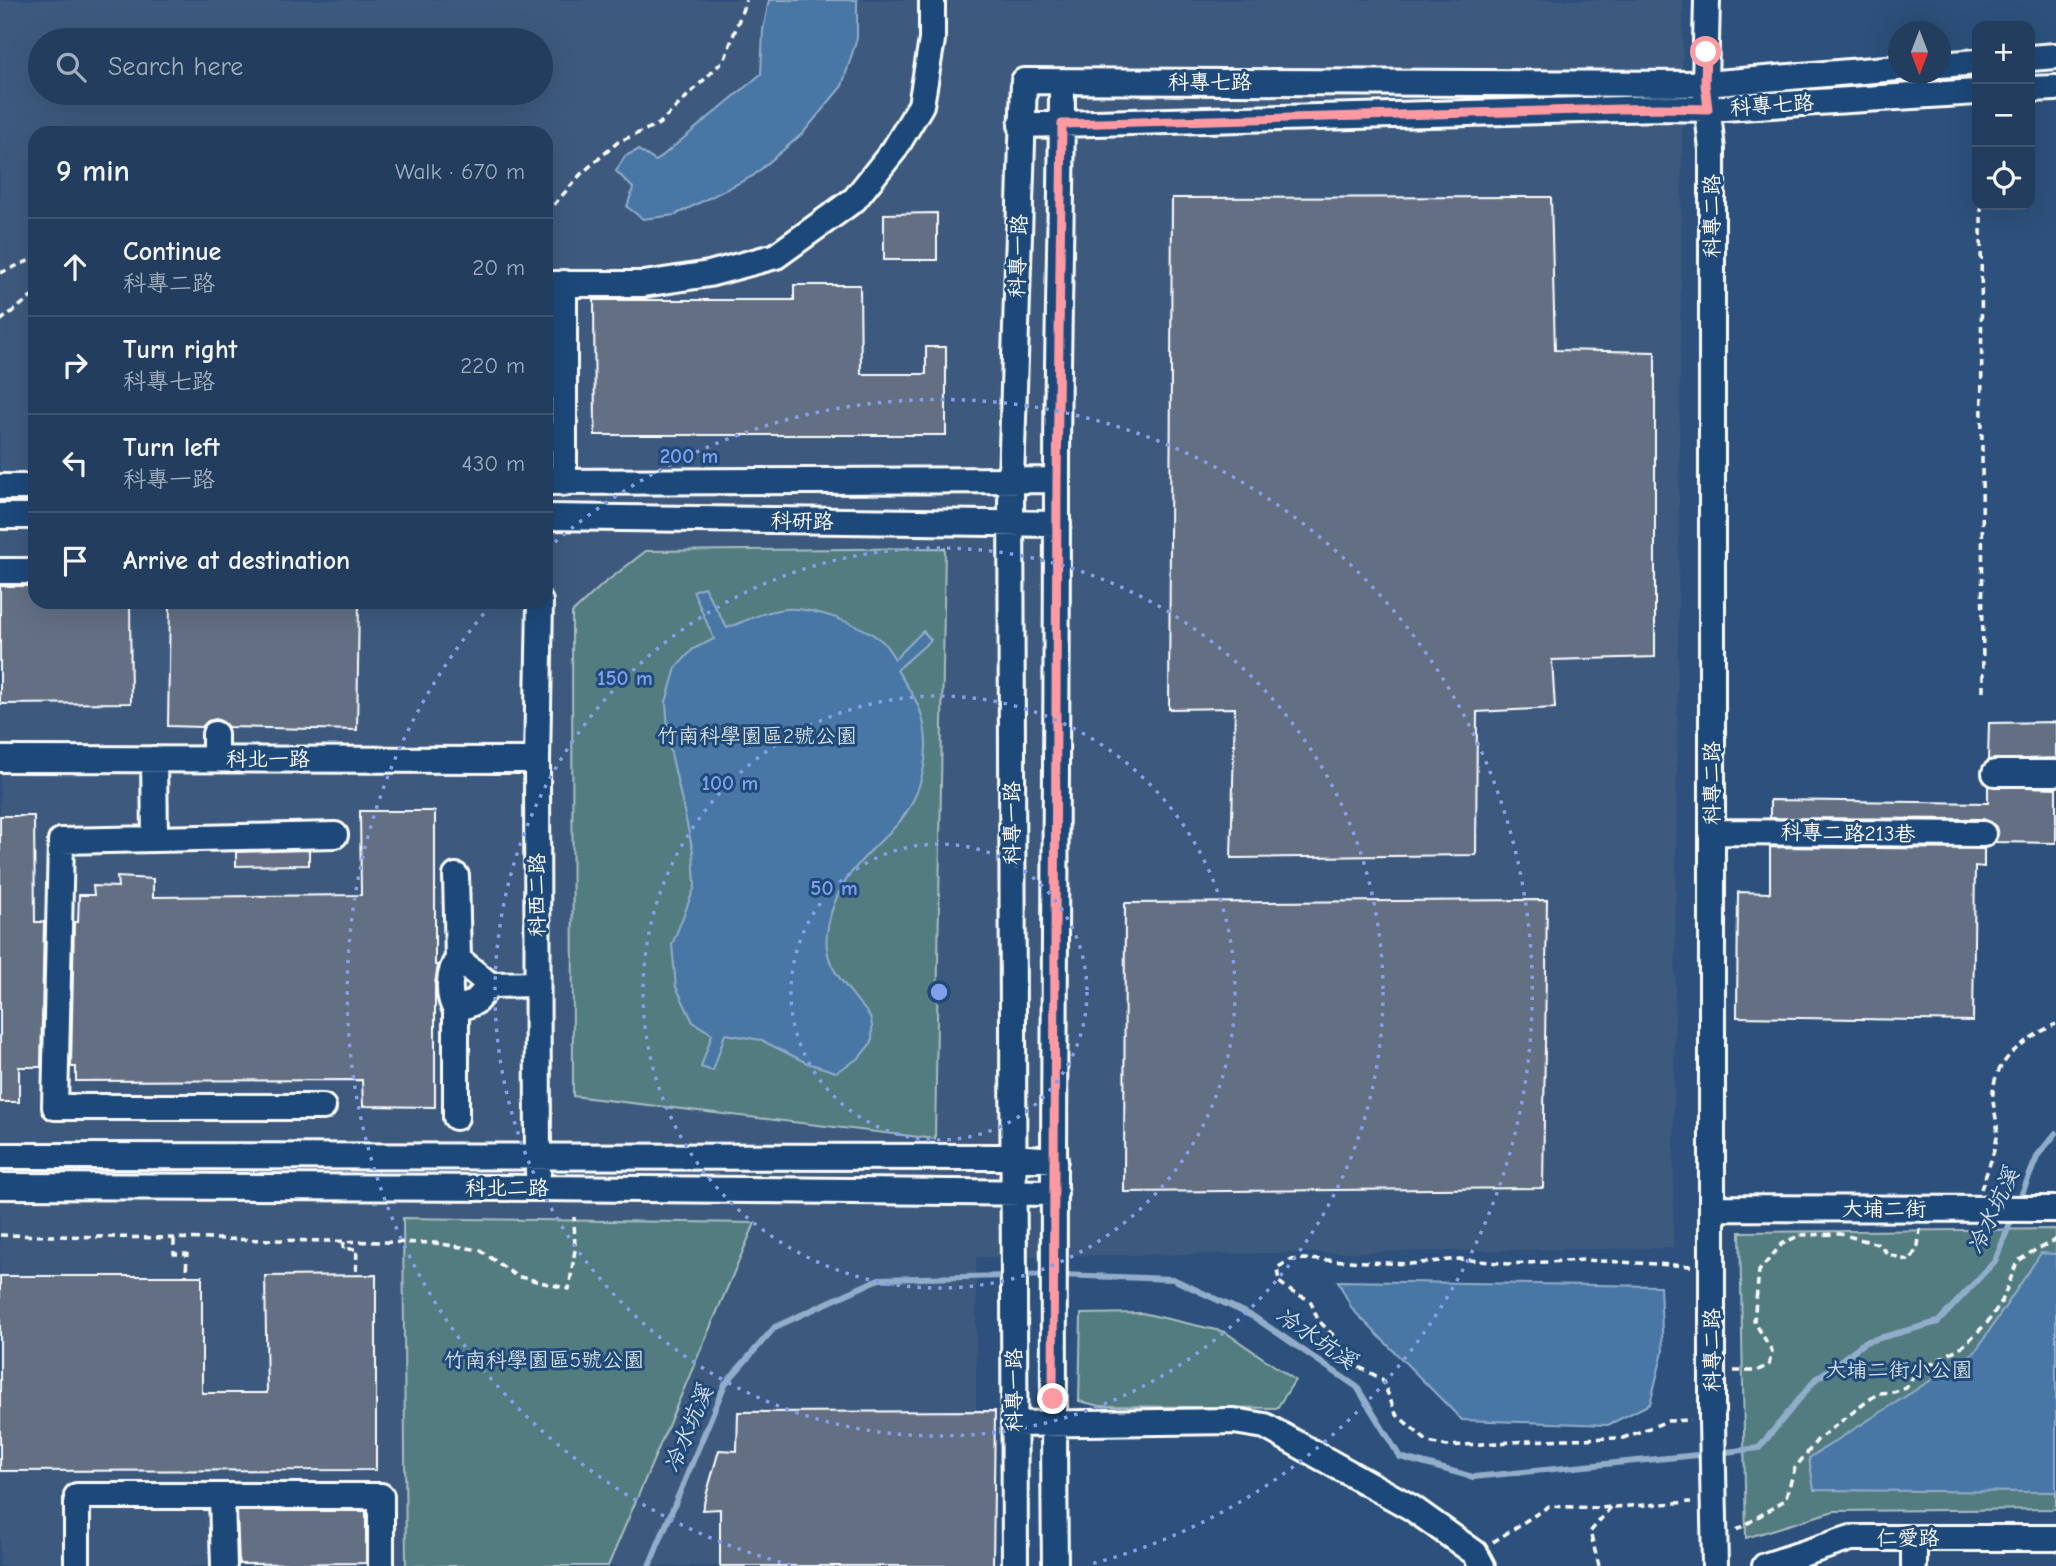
<!DOCTYPE html>
<html lang="en">
<head>
<meta charset="utf-8">
<style>
	body { margin:0; font-family:"Comic Neue","LXGW WenKai TC",sans-serif; background:#2e4866; color:#f1f3f6 }
	.controls { position:absolute; right:21px; top:21px; display:grid; overflow:hidden; border-radius:14px; box-shadow:0 7px 28px #0002 }
	.controls button { width:63px; height:63px; display:grid; place-items:center; padding:0; border:0; border-bottom:2px solid #3f5672; background:#223d5d; color:#f1f3f6; font:35px sans-serif }
	.compass { position:absolute; left:1888px; top:21px; width:63px; height:63px; border-radius:50%; background:#223d5d; box-shadow:0 7px 28px #0002; rotate:180deg }
	.stop { position:absolute; width:21px; height:21px; margin:-16px; border:5px solid #ff9aa2; border-radius:50%; background:#fff }
	.stop.end { background:#ff9aa2; border-color:#fff; box-shadow:0 2px 7px #0008 }
	.list { margin:0; padding:0; list-style:none }
	h2 { display:flex; justify-content:space-between; align-items:center; height:91px; margin:0; padding:0 28px; font-size:30px }
	h2 small { font-size:23px; font-weight:400; color:#a2aebc }
	.list li { display:grid; grid-template-columns:46px 1fr auto; gap:21px; align-items:center; box-sizing:border-box; height:98px; padding:0 28px; border-top:2px solid #3f5672 }
	.list b { display:block; font-size:26px; white-space:nowrap }
	.list p { margin:0; font-size:23px; white-space:nowrap; color:#a2aebc }
	.list em { font-size:23px; font-style:normal; color:#a2aebc }
	.icon { flex:none; width:38px; height:38px; fill:none; stroke:currentColor; stroke-width:2; stroke-linecap:round; stroke-linejoin:round }
	.map { position:relative; flex:none; width:2056px; height:1566px; overflow:hidden }
	.search { position:absolute; background:#223d5d; box-shadow:0 7px 28px #0002; left:28px; top:28px; width:525px; height:77px; display:flex; align-items:center; gap:18px; box-sizing:border-box; padding:0 24px; border-radius:38px; color:#a2aebc; font-size:26px }
	.panel { position:absolute; background:#223d5d; box-shadow:0 7px 28px #0002; left:28px; top:126px; width:525px; height:483px; border-radius:21px }
	.map>svg:first-child { display:block }
	.built { fill:#3e5a7e; fill-rule:evenodd }
	.green { fill:#537b81; stroke:#a9bdc0; stroke-width:2 }
	.water { fill:#4977a5; stroke:#92adc9; stroke-width:2 }
	.lines { fill:none; stroke-linecap:round; stroke-linejoin:round }
	.stream { stroke:#92adc9; stroke-width:6 }
	.building { fill:#646f84; stroke:#fff; stroke-width:2 }
	.minor-casing { stroke:#fff; stroke-width:30 }
	.path { stroke:#fff; stroke-width:3.5; stroke-dasharray:7 5; stroke-linecap:butt }
	.minor { stroke:#1f4a7a; stroke-width:24 }
	.route { stroke:#ff9aa2; stroke-width:9 }
	.ring { fill:none; stroke:#839eea; stroke-width:3.5; stroke-dasharray:3.5 7 }
	.labels { text-anchor:middle; dominant-baseline:central; stroke-width:6; stroke-linejoin:round; paint-order:stroke }
	.street-label { font-size:21px; fill:#fff; stroke:#1f4a7a }
	.park-label { font-size:21px; fill:#d4dee0; stroke:#1f4a7a }
	.water-label { font-size:23px; font-style:italic; fill:#d2dde8; stroke:#1f4a7a }
	.centre { fill:#839eea; stroke:#1f4a7a; stroke-width:3.5 }
	.ring-label { font-size:21px; text-anchor:middle; font-weight:bold; fill:#839eea; stroke:#1f4a7a; stroke-width:6; stroke-linejoin:round; paint-order:stroke }
</style>
</head>
<body>
<div class="map">
<svg width="2056" height="1566" viewBox="0 0 2056 1566">
	<rect width="100%" height="100%" fill="#2d517c"/>
	<filter id="ink" filterUnits="userSpaceOnUse"><feTurbulence type="fractalNoise" baseFrequency=".0143" numOctaves="2"/><feDisplacementMap in="SourceGraphic" scale="14" xChannelSelector="R" yChannelSelector="G"/><feConvolveMatrix kernelMatrix="1 2 1 2 8 2 1 2 1" color-interpolation-filters="sRGB"/></filter>
	<g filter="url(#ink)">
		<path class="built" d="M0,0h1683l-10,1248 -697,9v159l-29,150h-947zM40,40h501v53h-501zM35,133h511v469h-511z"/>
		<path class="green" d="M945,548l-10,591 -362,-43 -1,-483 30,-28 44,-34z
			M403,1218l352,5 -147,343h-202z
			M2056,1229v280l-222,2 -88,27 -6,-306z
			M1142,1313l83,19 70,48 -18,28 -177,-2 -21,-5 2,-87z"/>
		<path class="water" d="M769,0h88v38l-15,48 -39,47 -50,43 -78,39 -32,4 -16,-12 6,-19 -17,-17 9,-15 13,-6 18,11 105,-87 2,-44z
			M704,587l23,41c18,-7 38,-17 58,-19 27,-2 76,15 97,32 5,5 9,12 13,18l28,-28 8,9 -34,30c9,15 21,30 25,47 11,38 -2,86 -31,114 -32,30 -58,55 -64,102 -4,32 15,47 32,70 4,5 11,11 12,17 2,7 1,15 1,22l-13,16 -23,14 -29,-9 -46,-23 -36,-6 -12,37 -12,-4 11,-33 -19,-12 -17,-35 -4,-42 23,-59 -2,-35 -24,-107 -3,-42 10,-34 17,-19 21,-10 -21,-48z
			M2041,1253l15,1v238l-242,-2 -5,-32 166,-106z
			M1338,1281l322,5 3,66 -13,52 -42,21 -146,-5 -110,-111z"/>
		<g class="lines">
			<path class="stream" d="M2018,1203l20,-48 18,-22
				M1060,1275l113,4 81,38 103,70 43,70 73,20 235,-23
				M1018,1276l31,-1
				M1718,1453l41,-5 56,-68 50,-38 73,-20 57,-61 18,-45
				M649,1566l76,-182 50,-57 104,-48 128,-3"/>
		</g>
		<path class="building" d="M1551,197l4,153 100,2v305l-103,3 3,48 -78,4 -1,143 -245,3 4,-150 -66,1 3,-511z
			M937,213v47h-53v-46z
			M794,285h66l1,89h65v-27h20v88h-351l-1,-135h200z
			M0,586h35v16h95l1,101 -131,1z
			M170,602h189l-2,128 -129,-3 -5,-5 -7,-3 -8,2 -6,6 -34,-1z
			M2056,722v36l-68,2 1,-37z
			M1988,786l68,2v55l-61,-1 3,-7 -2,-8 -5,-5 -8,-3 -213,-1v-18l218,3z
			M360,811h75v154h3l-3,19v123l-72,-1 -1,-26 -286,1v-14h-5l3,-145h4l1,-27h15l-1,-9 25,1 -1,-10 36,2v18l208,-2z
			M0,816h34l1,106h9l-3,145h-22v35h-19z
			M1770,847l214,2v18l-9,-1 -2,155 -236,-4 1,-125 32,1z
			M309,850v15l-73,1v-14z
			M1547,900l-4,288 -419,4 1,-289z
			M376,1275v195l-376,1v-195h202v117h65l-2,-117z
			M995,1411l-2,155h-273v-57l-18,1 17,-60 18,1 1,-39z
			M237,1511h129v52l-127,1z"/>
		<g class="lines">
			<defs>
				<path id="minor" d="M1707,0l-2,84 7,66v1272l3,144
					M2030,58l26,-2
					M1940,65l37,-3
					M2030,89l26,-1
					M1021,125l639,-17 48,1 269,-17
					M564,283v200
					M546,284h98l65,-10 67,-18 79,-57 39,-49 27,-45 11,-65v-40
					M546,482l511,-2
					M0,487h35
					M0,516h35
					M546,517l512,7
					M0,571h35
					M215,734v25
					M0,759l537,1
					M154,759l1,80 -94,2 -6,266h268
					M1995,773h61
					M1712,832l271,2
					M155,839l180,-4
					M456,876l2,83
					M490,985l-15,17 -19,8c-9,-14 -8,-38 2,-51l32,26 47,-1
					M456,1010v107
					M0,1156l1012,1 43,3
					M538,1173l-1,-413 3,-158
					M0,1186l538,2 517,5
					M1712,1208l344,1
					M1014,1424l220,-3 31,5 147,82 63,45 7,13
					M222,1497l2,69
					M1914,1538v28
					M77,1566v-70h304v70
					M1015,1566l-4,-1086 13,-399 681,3 193,-16
					M1055,1566c-4,-363 2,-726 2,-1089 0,-132 5,-263 5,-395
					M1765,1566l86,-28h205"/>
			</defs>
			<use href="#minor" class="minor-casing"/>
			<path class="path" d="M1981,205l2,488
				M546,214l35,-40 37,-32 41,-18 66,-65 21,-59
				M0,273l35,-15
				M0,321l35,-27
				M1981,1189c6,-17 13,-35 16,-52 2,-15 -5,-29 -4,-44 1,-34 35,-56 63,-69
				M0,1235l435,8 45,7 36,26 53,13 6,-39 -1,-33
				M174,1239v15h13l-1,22
				M344,1242l-1,7h14l-1,26
				M1691,1266l-107,-6 -76,4 -48,-5 -50,5 -106,-5 -14,1 -13,8 2,14 13,10 18,8 8,20 21,21 22,27 21,11 14,35 32,28 19,4 117,-7 59,-1 45,-17 23,-1
				M0,1275v1
				M1734,1371h22l13,-6 3,-14 -18,-30 5,-50 23,-27 18,-9 40,-1 38,10 10,10 22,7 8,-15 2,-17
				M1737,1530l48,-30 10,-32 23,-29 60,-46 15,-1 13,-4 10,-15 48,-28 23,-22 15,-22 15,-39 13,-9 25,-13 1,-3
				M1493,1542l56,-36 50,2 92,-6
				M1599,1566l-9,-34 21,-25"/>
			<use href="#minor" class="minor"/>
		</g>
	</g>
	<g class="lines" filter="url(#ink)">
		<path class="route" d="M1053,1399l4,-919 5,-356 598,-16 48,1 -3,-25 1,-32"/>
	</g>
	<g class="ring">
		<circle cx="939" cy="992" r="148"/>
		<circle cx="939" cy="992" r="296"/>
		<circle cx="939" cy="992" r="444"/>
		<path d="M791 1565A592 592 0 0 1 492 604M547 549A592 592 0 1 1 1087 1565"/>
	</g>
	<g class="labels">
		<g class="street-label">
			<text x="1210" y="82">科專七路</text>
			<text transform="translate(1772 105) rotate(-4)">科專七路</text>
			<text transform="translate(1712 216) rotate(-90)">科專二路</text>
			<text transform="translate(1018 256) rotate(-88)">科專一路</text>
			<text transform="translate(802 521) rotate(1)">科研路</text>
			<text x="268" y="759">科北一路</text>
			<text transform="translate(1712 783) rotate(-90)">科專二路</text>
			<text transform="translate(1012 823) rotate(-90)">科專一路</text>
			<text transform="translate(1848 833) rotate(1)">科專二路213巷</text>
			<text transform="translate(537 895) rotate(-90)">科西二路</text>
			<text x="507" y="1188">科北二路</text>
			<text x="1884" y="1209">大埔二街</text>
			<text transform="translate(1712 1350) rotate(-90)">科專二路</text>
			<text transform="translate(1014 1390) rotate(-90)">科專一路</text>
			<text x="1908" y="1538">仁愛路</text>
		</g>
		<g class="park-label">
			<text x="757" y="736">竹南科學園區2號公園</text>
			<text x="544" y="1360">竹南科學園區5號公園</text>
			<text x="1899" y="1370">大埔二街小公園</text>
		</g>
		<g class="water-label">
			<text transform="translate(1993 1211) rotate(-65)">冷水坑溪</text>
			<text transform="translate(1316 1338) rotate(34)">冷水坑溪</text>
			<text transform="translate(688 1429) rotate(-67)">冷水坑溪</text>
		</g>
	</g>
	<circle cx="939" cy="992" r="10" class="centre"/>
	<g class="ring-label">
		<text x="689" y="463">200 m</text>
		<text x="625" y="685">150 m</text>
		<text x="730" y="790">100 m</text>
		<text x="834" y="895">50 m</text>
	</g>
</svg>
<div class="controls">
<button>+</button>
<button>−</button>
<button><svg class="icon" aria-label="locate" viewBox="0 0 24 24"><circle cx="12" cy="12" r="6"/><path d="M12 2v4M12 18v4M2 12h4M18 12h4"/></svg></button>
</div>
<svg class="compass" viewBox="-18 -18 36 36"><path d="M0-13l5 13h-10z" fill="#e53935"/><path d="M0 13l5-13h-10z" fill="#a2aebc"/></svg>
<div class="stop" style="left:1706px;top:52px"></div>
<div class="stop end" style="left:1053px;top:1399px"></div>
<div class="search"><svg class="icon" aria-label="search" viewBox="0 0 24 24"><circle cx="10" cy="10" r="6"/><path d="M15 15l6 6"/></svg>Search here</div>
<section class="panel">
<h2>9 min<small>Walk · 670 m</small></h2>
<ul class="list">
<li><svg class="icon" aria-label="ahead" viewBox="0 0 24 24"><path d="M12 20V5M6 11l6-6 6 6"/></svg><div><b>Continue</b><p>科專二路</p></div><em>20 m</em></li>
<li><svg class="icon" aria-label="right" viewBox="0 0 24 24"><path d="M7 20v-9h11M14 6l5 5-5 5"/></svg><div><b>Turn right</b><p>科專七路</p></div><em>220 m</em></li>
<li><svg class="icon" aria-label="left" viewBox="0 0 24 24"><path d="M17 20v-9H6M10 6l-5 5 5 5"/></svg><div><b>Turn left</b><p>科專一路</p></div><em>430 m</em></li>
<li><svg class="icon" aria-label="arrive" viewBox="0 0 24 24"><path d="M6 21V4h12l-3 4 3 4H6"/></svg><div><b>Arrive at destination</b></div></li>
</ul>
</section>
</div>
</body>
</html>
